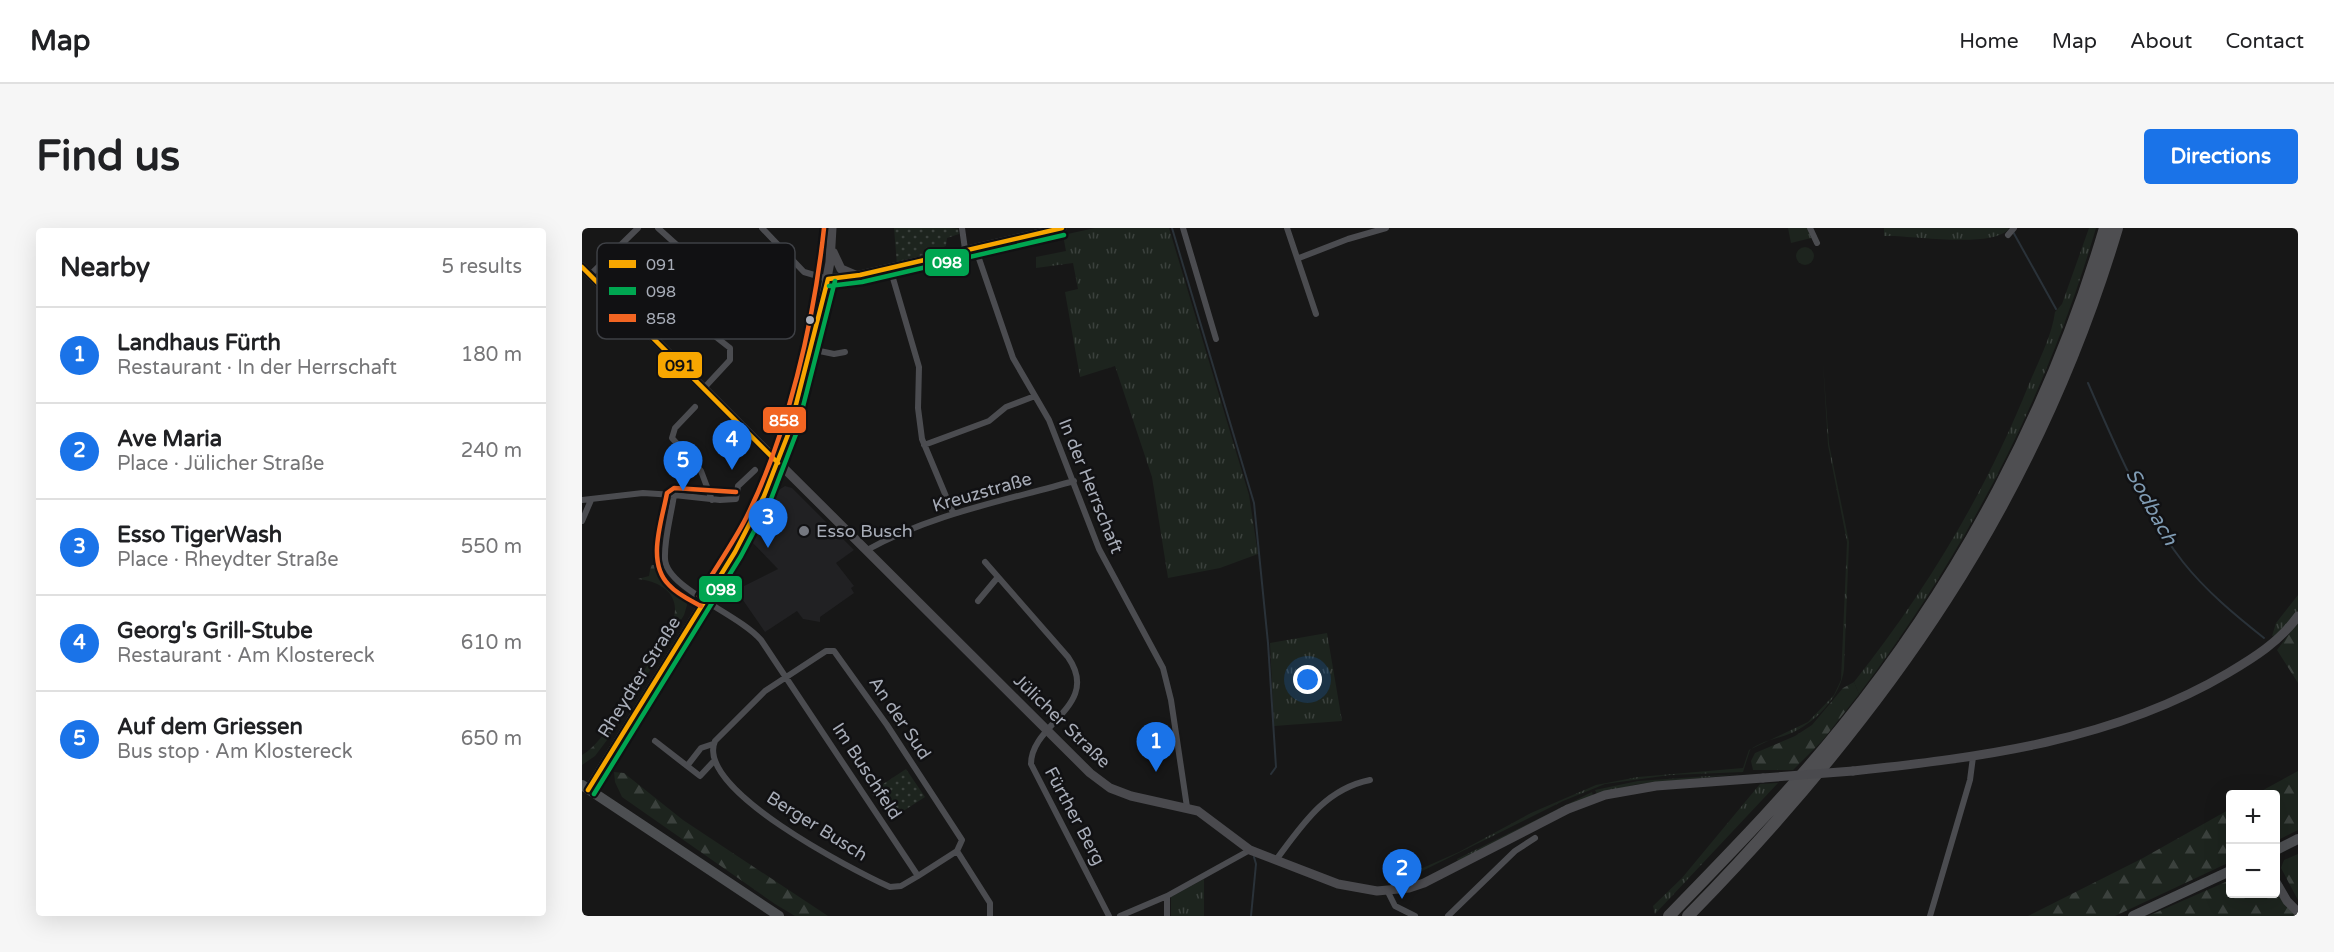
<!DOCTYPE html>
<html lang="en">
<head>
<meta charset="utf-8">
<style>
	body { margin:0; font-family:"Varela Round",sans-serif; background:#f6f6f6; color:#202124 }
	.controls { position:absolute; right:18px; bottom:18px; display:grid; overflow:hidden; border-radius:6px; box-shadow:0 6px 24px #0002 }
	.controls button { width:54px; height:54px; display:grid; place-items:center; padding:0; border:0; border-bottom:2px solid #e0e0e0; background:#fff; color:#202124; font:30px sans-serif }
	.you { position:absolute; left:726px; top:452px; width:21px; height:21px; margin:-15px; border:4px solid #fff; border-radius:50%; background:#1a73e8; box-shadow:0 0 0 9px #1a73e833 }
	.badge { display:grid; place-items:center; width:39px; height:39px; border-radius:50%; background:#1a73e8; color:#fff; font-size:20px; font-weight:700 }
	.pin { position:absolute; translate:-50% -50px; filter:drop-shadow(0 2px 3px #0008) }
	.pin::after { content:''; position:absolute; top:32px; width:21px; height:18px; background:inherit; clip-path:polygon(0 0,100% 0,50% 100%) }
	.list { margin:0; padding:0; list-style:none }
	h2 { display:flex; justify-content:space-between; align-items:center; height:78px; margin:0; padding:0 24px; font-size:26px }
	h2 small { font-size:20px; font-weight:400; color:#757577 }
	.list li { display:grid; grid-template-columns:39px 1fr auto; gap:18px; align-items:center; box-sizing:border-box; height:96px; padding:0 24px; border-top:2px solid #e0e0e0 }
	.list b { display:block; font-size:22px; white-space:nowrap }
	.list p { margin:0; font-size:20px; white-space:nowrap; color:#757577 }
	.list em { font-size:20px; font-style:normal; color:#757577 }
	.map { position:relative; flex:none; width:1716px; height:688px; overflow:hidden; border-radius:6px }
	header { display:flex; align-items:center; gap:36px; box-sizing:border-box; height:84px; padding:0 30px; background:#fff; border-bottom:2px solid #e0e0e0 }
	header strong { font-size:28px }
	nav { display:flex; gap:33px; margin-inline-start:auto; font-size:21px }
	.intro { display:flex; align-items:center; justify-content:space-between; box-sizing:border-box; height:144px; padding:0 36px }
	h1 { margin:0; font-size:42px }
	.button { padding:15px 27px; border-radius:6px; background:#1a73e8; color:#fff; font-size:21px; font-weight:700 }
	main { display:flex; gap:36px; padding:0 36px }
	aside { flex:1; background:#fff; border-radius:6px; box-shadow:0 6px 24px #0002 }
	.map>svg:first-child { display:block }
	.built { fill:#212123 }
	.grass { fill:url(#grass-tufts) }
	.forest { fill:url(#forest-firs) }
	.park { fill:url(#park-dots) }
	.pitch { fill:#1d241e }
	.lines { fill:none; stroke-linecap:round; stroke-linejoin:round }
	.stream { stroke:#2a3239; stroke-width:2 }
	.street { stroke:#4b4c50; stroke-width:6 }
	.secondary { stroke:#4a4a4e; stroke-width:9 }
	.primary { stroke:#4d4f52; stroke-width:10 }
	.highway { stroke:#4e4e51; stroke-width:12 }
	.secondary-bridge { stroke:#4a4a4e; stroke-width:9 }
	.bus-1-casing { stroke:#111113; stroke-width:9 }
	.bus-2-casing { stroke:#111113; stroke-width:9 }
	.bus-3-casing { stroke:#111113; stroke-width:9 }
	.bus-1 { stroke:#f7a600; stroke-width:4.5 }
	.bus-2 { stroke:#00a651; stroke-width:4.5 }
	.bus-3 { stroke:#f26522; stroke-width:4.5 }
	.bus-dot { fill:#a8adb8; stroke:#111113; stroke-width:2 }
	.poi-dot { fill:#757880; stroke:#111113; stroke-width:2 }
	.labels { text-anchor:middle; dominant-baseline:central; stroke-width:5; stroke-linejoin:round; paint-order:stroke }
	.street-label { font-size:18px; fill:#a8adb8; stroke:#111113 }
	.poi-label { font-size:18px; fill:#a8adb8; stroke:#111113; text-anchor:start }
	.water-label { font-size:20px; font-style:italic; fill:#7f9bb3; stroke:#111113 }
	.key { fill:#111113; stroke:#3e4045; stroke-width:1.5 }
	.key-label { font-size:16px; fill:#a8adb8 }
	.line-badge { stroke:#111113; stroke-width:2 }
	.badge-label { font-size:16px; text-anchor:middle; font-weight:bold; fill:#fff }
	.pale-badge-label { font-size:16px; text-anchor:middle; font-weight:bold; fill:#111 }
</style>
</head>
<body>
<header>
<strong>Map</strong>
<nav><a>Home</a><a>Map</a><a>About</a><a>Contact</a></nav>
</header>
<div class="intro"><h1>Find us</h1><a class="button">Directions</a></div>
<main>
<aside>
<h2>Nearby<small>5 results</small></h2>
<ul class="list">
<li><span class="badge">1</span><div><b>Landhaus Fürth</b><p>Restaurant · In der Herrschaft</p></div><em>180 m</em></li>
<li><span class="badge">2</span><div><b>Ave Maria</b><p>Place · Jülicher Straße</p></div><em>240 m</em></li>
<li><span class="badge">3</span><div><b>Esso TigerWash</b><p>Place · Rheydter Straße</p></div><em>550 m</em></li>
<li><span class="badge">4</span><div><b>Georg's Grill-Stube</b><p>Restaurant · Am Klostereck</p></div><em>610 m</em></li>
<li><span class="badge">5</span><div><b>Auf dem Griessen</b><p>Bus stop · Am Klostereck</p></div><em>650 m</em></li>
</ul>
</aside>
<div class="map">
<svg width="1716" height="688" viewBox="0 0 1716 688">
	<defs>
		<pattern id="grass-tufts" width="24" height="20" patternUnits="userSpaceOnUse" patternTransform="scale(1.5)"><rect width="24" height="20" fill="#1d241e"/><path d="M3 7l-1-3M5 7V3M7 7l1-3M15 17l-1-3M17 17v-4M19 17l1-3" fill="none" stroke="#3b413d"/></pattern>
		<pattern id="forest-firs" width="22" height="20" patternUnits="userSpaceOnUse" patternTransform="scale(1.5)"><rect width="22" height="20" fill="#1d241e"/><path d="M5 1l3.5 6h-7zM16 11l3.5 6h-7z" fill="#3b413d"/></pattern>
		<pattern id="park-dots" width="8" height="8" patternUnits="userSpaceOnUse" patternTransform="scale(1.5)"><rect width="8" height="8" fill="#1d241e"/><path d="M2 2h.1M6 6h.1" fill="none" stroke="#3b413d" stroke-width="1.8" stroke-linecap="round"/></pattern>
	</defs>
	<rect width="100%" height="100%" fill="#171717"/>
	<path class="built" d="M203,258l7,2 62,62 -18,13 18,23 -3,2 3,5 -34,24v5l-17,-3 -6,-8 -32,21 -29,-42 42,-21 -26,-27 22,-49z"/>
	<path class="grass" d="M513,0h74l80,267 9,59 -38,14 -52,10 -16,-101 -37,-111 -35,11 -15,-85 13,-3 -5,-26 -37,5v-11l30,-6 -3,-16z
		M1206,0h21l2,10 -20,5z
		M1302,0h124l1,1c-19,20 -96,6 -125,7z
		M1507,0h7c-49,168 -131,326 -237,466l-5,-12c72,-91 132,-190 175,-298 9,-22 23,-48 26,-72l7,-8z
		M1241,135l6,81 20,98 -5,127c-3,28 -30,55 -55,65 -13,5 -28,7 -39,16l-7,22 -73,3 -65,9 -42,17 -161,80 1,-10 6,3 50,-22 72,-39 65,-28 42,-8 105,-9 6,-18 59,-28 26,-27 7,-15 6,-138 -19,-97z
		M1716,367v15l-20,25 -6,1 4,-13z
		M745,405l15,88 -68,5 -4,-83z
		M1158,546l-102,10 -41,10 -2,-4 43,-9z
		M1196,555l-123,131 -2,-8 29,-28 78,-94z
		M1010,564l1,3 -135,66 -1,-2z
		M622,651v37h-33v-19z"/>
	<path class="forest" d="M69,337h8l9,19 17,12 2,9 -3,10 -77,125 -12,16 -13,9v-10c27,-13 75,-108 92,-138 6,-24 -15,-36 -36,-38l11,-3z
		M1716,394v61l-21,-33z
		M1272,454l5,12 -37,47 -29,29h-40l-2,-9 4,-8 40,-17 17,-11 31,-37z
		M1716,543v59l-22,11v-47h-20z
		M32,544l10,1 59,47 145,96h-33l-20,-12 -153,-107 -7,-15z
		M1648,581v53l-115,54h-87l115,-58z
		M1716,626v46l-17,-32 3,-8z
		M1648,652v14l46,-2 22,24h-150z"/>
	<path class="park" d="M312,0h57l7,1 1,5 -12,4 -1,8 -49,19z
		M324,541l19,28 -31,20 -14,-21h-6l-3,-4z"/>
	<path class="pitch" d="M1214 28a9 9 0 1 1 18 0a9 9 0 1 1-18 0Z"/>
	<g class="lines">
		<path class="stream" d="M590,0l82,275 14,140 8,124 -5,7
			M1430,2l44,79
			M1506,155c27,62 53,125 95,179 23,29 52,53 81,76
			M669,688l5,-52 -2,-7"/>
		<path class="street" d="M76,0l20,18
			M180,0l42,44 24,7
			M380,0l3,21
			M601,0l33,111
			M705,0l29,86
			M1228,0l7,15
			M1426,7l6,-7
			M393,19l38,111 36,62 50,129 64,119 8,32 16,107
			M717,30l49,-19 38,-11
			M308,40l29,99 -1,41 4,31 31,74
			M8,47l48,-47
			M62,100l17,-24 9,-3 60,47v12l-26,28
			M228,121l24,5 11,-2
			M113,179l-20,21 -3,10 29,33 11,29
			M342,217l65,-24 17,-14 29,-11
			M173,242l-17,16 -2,13 -16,1 -46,-5c-3,21 -10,44 -9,64 1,29 74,55 96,81l157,236 39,-25 33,52v13
			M0,272l61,-7 31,2
			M0,293l9,-21
			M285,322c64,-36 137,-49 207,-69
			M403,334l83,95c34,49 -37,66 -37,107l78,152
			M396,373l20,-24
			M73,513l45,35 14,-15
			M105,538l14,-18 12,-4
			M694,632c26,-35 49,-71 94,-80
			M336,648l-17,10 -11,1c-37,-17 -196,-98 -175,-146l50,-50 61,-40h8l53,74 75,115 -5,11
			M805,662l8,16 20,10
			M538,688l47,-20
			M585,688v-20l83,-46
			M866,688l67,-65 20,-13
			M1348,688l40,-136 3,-23"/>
		<path class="secondary" d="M251,24l8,17 14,6
			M0,39l508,506 20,15 21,8 67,15 52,39 88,34 39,7 32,-3 15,-5 144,-74 37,-14 51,-9 107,-8
			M246,51l32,-4 202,-47
			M1271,543c129,-14 260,-30 375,-98 27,-16 51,-31 70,-57
			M6,562l147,-238 36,-70 18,-50 33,-127 8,-43 2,-34
			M1694,654l11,19 11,11"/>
		<path class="primary" d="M0,557l197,131
			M1694,622l22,-11
			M1694,657l2,2
			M1551,688l97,-45"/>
		<path class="highway" d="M1087,688c60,-62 120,-123 174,-190 118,-146 209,-318 262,-498
			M1106,688c198,-202 347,-413 429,-688"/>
		<path class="secondary-bridge" d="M1181,550l90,-7"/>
		<defs>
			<path id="bus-1" d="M0,39l196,196
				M246,51l32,-4 202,-47
				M6,562l147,-238 29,-56 25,-64 39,-153"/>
			<path id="bus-2" d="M247,58l33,-4 202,-47
				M12,566l147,-238 30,-57 25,-65 39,-153"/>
			<path id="bus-3" d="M117,368c15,-26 33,-51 47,-78 42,-84 68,-197 78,-290
				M119,378c-11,-6 -23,-11 -32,-21 -23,-23 -7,-64 -2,-92l7,-5 62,4"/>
		</defs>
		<use href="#bus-1" class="bus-1-casing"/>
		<use href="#bus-2" class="bus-2-casing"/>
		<use href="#bus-3" class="bus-3-casing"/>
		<use href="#bus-1" class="bus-1"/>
		<use href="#bus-2" class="bus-2"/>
		<use href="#bus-3" class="bus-3"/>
	</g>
	<circle class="bus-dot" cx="228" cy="92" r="5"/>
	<circle class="poi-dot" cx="222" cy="303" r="6"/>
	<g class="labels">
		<g class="street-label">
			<text transform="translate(509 258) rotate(68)">In der Herrschaft</text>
			<text transform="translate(400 264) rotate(-16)">Kreuzstraße</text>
			<text transform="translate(57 449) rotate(-58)">Rheydter Straße</text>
			<text transform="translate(318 490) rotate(56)">An der Sud</text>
			<text transform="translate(480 493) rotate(44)">Jülicher Straße</text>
			<text transform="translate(285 543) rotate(57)">Im Buschfeld</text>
			<text transform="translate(493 588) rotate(62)">Fürther Berg</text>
			<text transform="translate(235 598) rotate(32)">Berger Busch</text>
		</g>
		<g class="poi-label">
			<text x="234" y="303">Esso Busch</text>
		</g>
		<g class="water-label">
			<text transform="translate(1569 279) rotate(61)">Sodbach</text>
		</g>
	</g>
	<rect x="15" y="15" width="198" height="96" rx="9" class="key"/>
	<rect x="27" y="32" width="27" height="8" fill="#f7a600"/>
	<rect x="27" y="59" width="27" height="8" fill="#00a651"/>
	<rect x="27" y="86" width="27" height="8" fill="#f26522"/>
	<g class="key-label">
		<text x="64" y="42">091</text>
		<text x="64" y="69">098</text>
		<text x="64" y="96">858</text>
	</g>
	<g class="line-badge">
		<rect x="342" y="20" width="46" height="29" rx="6" fill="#00a651"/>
		<rect x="75" y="123" width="46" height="28" rx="6" fill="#f7a600"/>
		<rect x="180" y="178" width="45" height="28" rx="6" fill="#f26522"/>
		<rect x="116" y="347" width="45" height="28" rx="6" fill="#00a651"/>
	</g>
	<g class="badge-label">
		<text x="365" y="40">098</text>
		<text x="202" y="198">858</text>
		<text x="139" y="367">098</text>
	</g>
	<g class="pale-badge-label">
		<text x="98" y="143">091</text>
	</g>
</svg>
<div class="controls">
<button>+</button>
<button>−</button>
</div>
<div class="you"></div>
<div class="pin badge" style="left:574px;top:544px">1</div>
<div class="pin badge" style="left:820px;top:671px">2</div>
<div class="pin badge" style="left:186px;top:320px">3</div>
<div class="pin badge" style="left:150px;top:242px">4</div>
<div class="pin badge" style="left:101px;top:263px">5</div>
</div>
</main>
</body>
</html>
